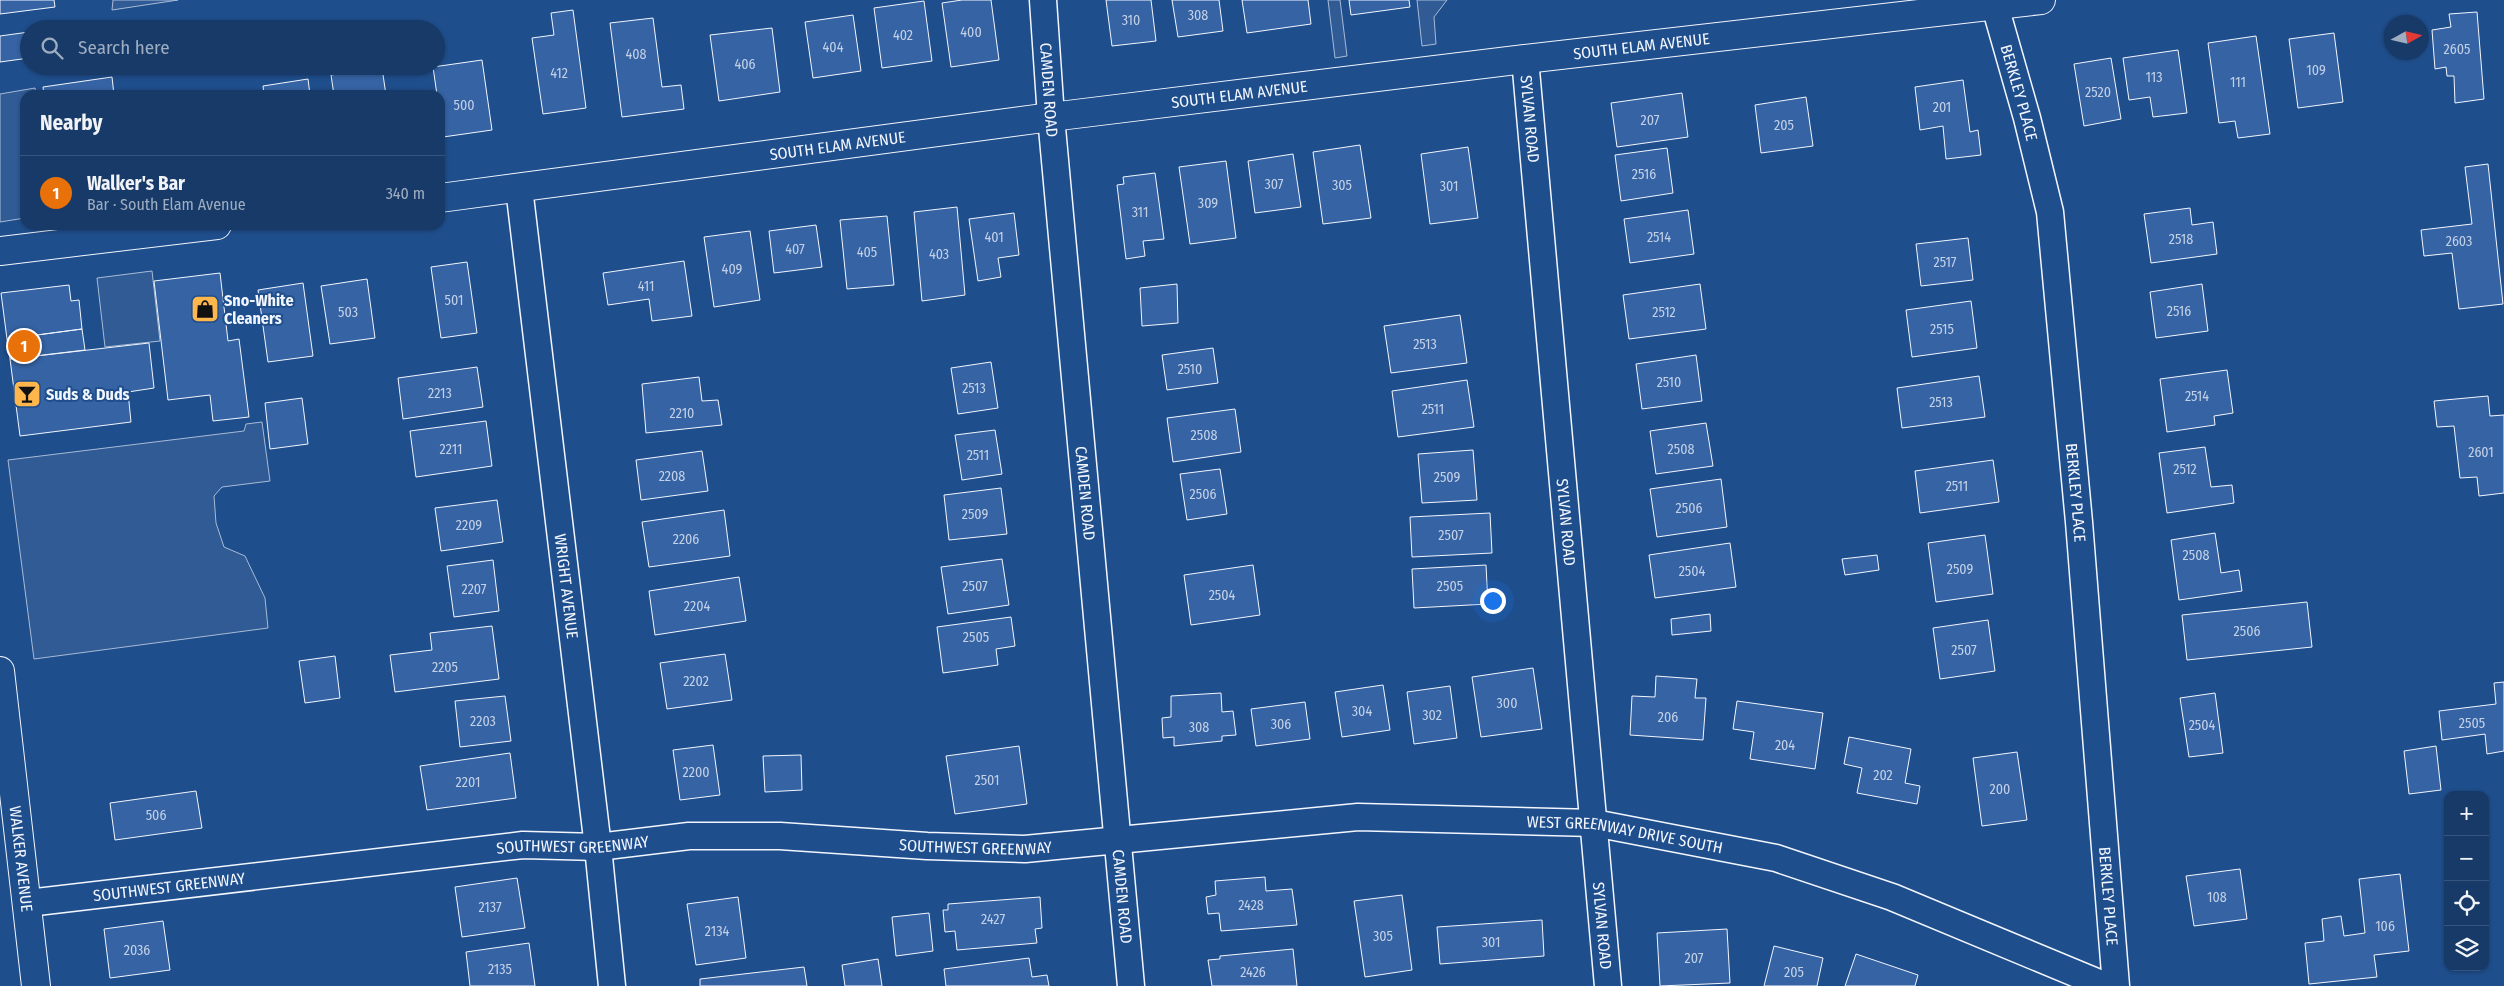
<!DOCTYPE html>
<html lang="en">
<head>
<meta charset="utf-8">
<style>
	body { margin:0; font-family:"Fira Sans Condensed",sans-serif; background:#244571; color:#f1f3f6 }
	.controls { position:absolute; right:15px; bottom:15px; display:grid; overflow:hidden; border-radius:10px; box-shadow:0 1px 4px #0004 }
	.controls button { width:45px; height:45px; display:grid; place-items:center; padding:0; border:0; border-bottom:1px solid #36547d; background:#173a69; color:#f1f3f6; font:25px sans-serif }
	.compass { position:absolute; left:2384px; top:15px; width:45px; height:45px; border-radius:50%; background:#173a69; box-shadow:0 1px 4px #0004; rotate:82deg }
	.you { position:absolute; left:1492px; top:600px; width:18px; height:18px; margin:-12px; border:4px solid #fff; border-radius:50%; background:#1a73e8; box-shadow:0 0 0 8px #1a73e833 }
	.badge { display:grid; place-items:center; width:32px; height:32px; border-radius:50%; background:#8c9099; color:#fff; font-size:16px; font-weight:700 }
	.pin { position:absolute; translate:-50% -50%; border:2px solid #fff; box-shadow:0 1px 5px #0006 }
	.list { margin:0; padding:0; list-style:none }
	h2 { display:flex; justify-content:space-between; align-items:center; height:65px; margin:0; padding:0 20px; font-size:21px }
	h2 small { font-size:16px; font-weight:400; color:#9eadc0 }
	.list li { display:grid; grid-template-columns:32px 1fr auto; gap:15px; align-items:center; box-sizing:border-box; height:75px; padding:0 20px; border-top:1px solid #36547d }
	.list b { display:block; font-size:19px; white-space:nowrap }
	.list p { margin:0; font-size:16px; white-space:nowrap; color:#9eadc0 }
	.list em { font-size:16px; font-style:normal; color:#9eadc0 }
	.icon { flex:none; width:28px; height:28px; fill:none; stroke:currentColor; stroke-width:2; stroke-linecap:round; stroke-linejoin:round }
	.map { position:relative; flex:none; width:2504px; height:986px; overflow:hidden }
	.search { position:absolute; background:#173a69; box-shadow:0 1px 4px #0004; left:20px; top:20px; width:425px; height:55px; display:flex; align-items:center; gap:12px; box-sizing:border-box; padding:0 18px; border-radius:28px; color:#9eadc0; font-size:19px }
	.panel { position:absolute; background:#173a69; box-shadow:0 1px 4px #0004; left:20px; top:90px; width:425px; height:140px; border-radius:15px }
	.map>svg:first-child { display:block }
	.built { fill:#305b95; stroke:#a8bbd7 }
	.building { fill:#3563a3; stroke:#f2f6ff }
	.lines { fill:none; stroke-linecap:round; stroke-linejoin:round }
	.street-casing { stroke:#f2f6ff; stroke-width:29 }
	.secondary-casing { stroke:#f2f6ff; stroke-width:30 }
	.street { stroke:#1f4e8c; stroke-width:26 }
	.secondary { stroke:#1f4e8c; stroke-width:28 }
	.labels { text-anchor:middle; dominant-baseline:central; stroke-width:4; stroke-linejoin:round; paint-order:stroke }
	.number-label { font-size:14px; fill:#c3d1e8 }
	.street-label { font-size:16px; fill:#f2f6ff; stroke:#1f4e8c }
	.poi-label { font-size:16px; font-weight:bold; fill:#f2f6ff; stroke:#1f4e8c; text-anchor:start }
</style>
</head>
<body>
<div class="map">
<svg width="2504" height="986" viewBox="0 0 2504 986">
	<rect width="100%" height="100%" fill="#1f4e8c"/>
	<path class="built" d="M113,0h65l-66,10z
		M1328,0h12l7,56 -12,2z
		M1417,0h30l-13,17 2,27 -14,2z
		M35,88l1,7h-11v123l-25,4v-128z
		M152,271l8,70 -55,6 -8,-69z
		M262,422l8,59 -48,6 -8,9 2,27 8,24 21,9 20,42 3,30 -234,31 -26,-199 236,-29 2,-7z"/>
	<path class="building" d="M0,0h54l1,7 -55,7z
		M962,0h29l8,60 -48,7 -9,-64z
		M1106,0h45l5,41 -44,5z
		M1172,0h47l4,31 -45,6z
		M1242,0h66l3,24 -64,9z
		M1349,0h60l1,7 -59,8z
		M924,1l8,60 -50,7 -8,-60z
		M573,10l13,98 -43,6 -11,-76 22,-3 -3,-22z
		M2477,12l7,87 -29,4 -1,-27h-7l-1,-9 -11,2 -3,-39 19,-3 -2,-13z
		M853,15l8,56 -48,7 -8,-56z
		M653,18l9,69 19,-2 3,24 -62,8 -12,-94z
		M772,28l8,64 -61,9 -9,-66z
		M29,32v26l-29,4v-26z
		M2334,33l9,69 -45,6 -9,-69z
		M2256,36l14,98 -32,4 -3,-17 -16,2 -11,-80z
		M2178,50l9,63 -34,4 -3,-20 -21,3 -6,-42z
		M2111,58l10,61 -37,7 -10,-62z
		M482,60l10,70 -49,7 -3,-42h-3l-4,-28z
		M382,68l4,27h-52l-3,-20z
		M112,77l2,18h-70l-1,-8z
		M308,79l2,16h-46l-1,-9z
		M1963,80l7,52 8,-2 3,25 -35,4 -3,-33 -23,4 -5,-43z
		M1682,93l6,44 -71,10 -6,-44z
		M1806,97l7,49 -52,7 -6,-48z
		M1360,145l11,73 -48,6 -10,-72z
		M1468,147l10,71 -48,6 -9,-70z
		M1667,148l6,45 -52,8 -6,-46z
		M1293,154l8,53 -46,6 -7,-52z
		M1226,161l10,77 -46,6 -11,-77z
		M2488,164l15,140 -44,5 -7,-56 -28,3 -3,-26 51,-6 -7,-57z
		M1155,173l9,66 -21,2 2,15 -19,3 -9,-74 7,-1 -1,-7z
		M957,207l8,88 -43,6 -8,-89z
		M2190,208l2,17 21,-3 4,32 -66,9 -7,-49z
		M1688,210l6,44 -64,9 -6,-44z
		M1014,213l5,42 -21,3 3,19 -23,4 -9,-62z
		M887,216l7,69 -47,4 -7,-69z
		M816,225l6,42 -48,6 -5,-42z
		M750,231l10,69 -46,7 -10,-70z
		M1968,238l5,42 -52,6 -5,-42z
		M684,261l8,55 -40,5 -3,-22 -41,6 -5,-32z
		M467,262l10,71 -36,5 -10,-71z
		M220,273l8,68 11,-2 10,78 -36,4 -3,-26 -42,5 -14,-119z
		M367,279l8,59 -45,6 -9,-58z
		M303,283l10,73 -45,6 -10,-72z
		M1177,284l1,39 -36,3 -2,-38z
		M1700,284l6,45 -77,10 -6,-44z
		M2202,284l6,47 -52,7 -6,-46z
		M69,285l2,16 8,-1 3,29 -75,10 -6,-46z
		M1971,301l6,47 -65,9 -6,-47z
		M1460,315l7,48 -76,10 -7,-47z
		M82,329l3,21 -75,9 -3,-20z
		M149,343l5,45 -26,4 3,30 -111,14 -10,-77z
		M1213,348l5,35 -51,7 -5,-35z
		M1696,355l6,46 -60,8 -6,-45z
		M991,362l7,46 -40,6 -7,-46z
		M477,367l6,40 -80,12 -5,-41z
		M2227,370l6,43 -19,3 1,9 -48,7 -7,-53z
		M1979,376l6,41 -83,11 -5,-40z
		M699,377l3,24 16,-1 4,25 -76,8 -4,-49z
		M1467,380l7,47 -76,10 -6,-46z
		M2488,396l2,20 14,-1v78l-25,3 -2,-19 -17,1 -6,-52 -17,1 -3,-26z
		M302,398l6,46 -38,5 -5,-46z
		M1235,409l6,43 -68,10 -6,-44z
		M486,421l6,45 -76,11 -6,-46z
		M1706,423l7,43 -57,8 -6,-43z
		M995,430l7,44 -40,6 -7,-45z
		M2205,447l6,40 21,-2 2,18 -67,10 -8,-60z
		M1473,450l4,50 -55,3 -4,-49z
		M702,451l6,40 -67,9 -5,-40z
		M1993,460l6,42 -79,11 -5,-42z
		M1220,469l7,45 -40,6 -7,-46z
		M1721,479l6,48 -70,10 -7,-48z
		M1001,488l6,46 -58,6 -5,-45z
		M497,500l6,42 -62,9 -6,-43z
		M724,510l6,46 -81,11 -7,-45z
		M1490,513l2,40 -80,4 -2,-40z
		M2215,533l6,40 18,-3 3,21 -63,9 -8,-60z
		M1985,535l8,59 -57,8 -8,-59z
		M1730,543l6,44 -81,11 -6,-43z
		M1877,555l2,15 -34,5 -3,-16z
		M1002,559l7,46 -61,9 -7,-47z
		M493,560l6,51 -45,6 -7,-51z
		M1253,565l7,50 -69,10 -7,-50z
		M1486,565l2,39 -74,4 -2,-39z
		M739,577l7,44 -91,14 -6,-44z
		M2307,602l5,45 -125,13 -5,-45z
		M1710,614l1,17 -39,4 -1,-16z
		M1011,617l4,29 -19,3 2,16 -55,8 -6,-46z
		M1988,620l7,51 -55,8 -7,-51z
		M492,626l7,53 -104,13 -5,-37 42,-5 -2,-17z
		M725,654l7,46 -65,9 -7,-46z
		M335,656l5,42 -35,5 -6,-42z
		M1533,668l9,61 -61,8 -9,-60z
		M1656,676l41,3 -2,19h11l-3,42 -73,-5 2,-39 23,1z
		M2504,682v69l-17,3 -2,-20 -43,6 -3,-29 57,-7 -2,-21z
		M1383,685l7,45 -48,7 -7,-45z
		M1450,686l7,52 -43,6 -7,-52z
		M1221,693l1,19 11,-1 3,24 -14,1v5l-48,5v-9l-11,1 -1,-20 9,-1v-21z
		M2215,693l8,60 -34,4 -9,-59z
		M505,696l6,45 -51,6 -5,-46z
		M1737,701l86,12 -8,56 -65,-10 4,-27 -21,-3z
		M1305,702l5,37 -54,7 -5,-37z
		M1849,737l62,12 -6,34 15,3 -3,18 -60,-11 5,-25 -18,-4z
		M713,745l7,50 -40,5 -7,-50z
		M1019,746l8,58 -72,10 -9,-58z
		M2436,746l5,44 -32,4 -5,-43z
		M2017,752l10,68 -45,6 -9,-68z
		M510,753l6,45 -89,12 -7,-44z
		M801,755l1,35 -37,2 -2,-36z
		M196,791l6,37 -87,12 -5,-37z
		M2240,869l7,50 -53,7 -8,-50z
		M2400,874l9,77 -35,4 3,22 -68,7 -4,-41 19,-2 -2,-22 19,-3 3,20 21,-3 -6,-54z
		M1265,877l1,14 26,-2 5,36 -76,6 -2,-18 -11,1 -2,-17 10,-2 -1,-14z
		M517,878l8,50 -63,9 -7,-50z
		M1402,895l10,75 -47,7 -11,-76z
		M738,897l8,61 -50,7 -9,-61z
		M1040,897l2,31 -7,1 2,14 -80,7 -2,-19 -10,1 -2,-22h5v-6z
		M929,913l4,38 -37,5 -4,-39z
		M1542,920l2,36 -104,8 -3,-37z
		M163,921l7,49 -60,8 -6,-49z
		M1727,929l3,54 -70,3 -3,-53z
		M529,943l6,43h-65l-4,-34z
		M1774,946l49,12 -6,28h-53z
		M1293,949l4,37h-85l-4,-26 12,-1v-3z
		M1856,954l62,21 -3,11h-70z
		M1029,958l3,19 15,-2 2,11h-103l-2,-17z
		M878,959l4,27h-37l-3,-21z
		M804,967l3,19h-107v-7z"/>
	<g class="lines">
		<defs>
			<g id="street">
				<path id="s1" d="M1043,0l8,117 80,869"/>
				<path id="s2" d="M1995,6l32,112 23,94 29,310 37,464"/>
				<path id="s3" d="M1525,59l83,927"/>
				<path id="s4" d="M519,188l79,659 14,139"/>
				<path id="s5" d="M28,903l495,-58 75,2 91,-11h91l147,10 98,3 333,-32 236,6 182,35 116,39 214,89"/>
			</g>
			<g id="secondary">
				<path id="s6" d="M440,198l611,-81 474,-58 516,-59"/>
				<path d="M0,251l217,-26"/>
				<path id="s7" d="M0,671l36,315"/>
			</g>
		</defs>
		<use href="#street" class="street-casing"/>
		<use href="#secondary" class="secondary-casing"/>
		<use href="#street" class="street"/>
		<use href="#secondary" class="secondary"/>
	</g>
	<defs>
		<symbol id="shop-square" viewBox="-11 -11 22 22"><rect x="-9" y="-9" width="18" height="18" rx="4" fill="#ffb74d" stroke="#1f4e8c"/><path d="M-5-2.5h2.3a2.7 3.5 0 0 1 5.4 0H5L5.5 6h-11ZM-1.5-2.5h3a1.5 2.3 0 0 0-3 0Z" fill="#111"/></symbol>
		<symbol id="bar-square" viewBox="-11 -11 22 22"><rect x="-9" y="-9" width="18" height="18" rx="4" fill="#ffb74d" stroke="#1f4e8c"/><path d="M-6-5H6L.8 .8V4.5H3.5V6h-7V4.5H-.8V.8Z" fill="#111"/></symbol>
	</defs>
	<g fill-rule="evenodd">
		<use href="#shop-square" x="189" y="293" width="32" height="32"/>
		<use href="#bar-square" x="11" y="378" width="32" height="32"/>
	</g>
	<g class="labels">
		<g class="number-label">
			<text x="1198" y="15">308</text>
			<text x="1131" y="20">310</text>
			<text x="971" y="32">400</text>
			<text x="903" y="35">402</text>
			<text x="833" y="47">404</text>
			<text x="2457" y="49">2605</text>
			<text x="636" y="54">408</text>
			<text x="745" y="64">406</text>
			<text x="2316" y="70">109</text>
			<text x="559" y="73">412</text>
			<text x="2154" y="77">113</text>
			<text x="2238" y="82">111</text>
			<text x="2098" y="92">2520</text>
			<text x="464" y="105">500</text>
			<text x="1942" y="107">201</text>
			<text x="1650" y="120">207</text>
			<text x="1784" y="125">205</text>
			<text x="1644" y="174">2516</text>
			<text x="1274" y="184">307</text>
			<text x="1342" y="185">305</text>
			<text x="1449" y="186">301</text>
			<text x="1208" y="203">309</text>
			<text x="1140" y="212">311</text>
			<text x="994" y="237">401</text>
			<text x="1659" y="237">2514</text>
			<text x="2181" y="239">2518</text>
			<text x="2459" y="241">2603</text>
			<text x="795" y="249">407</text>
			<text x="867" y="252">405</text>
			<text x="939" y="254">403</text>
			<text x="1945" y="262">2517</text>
			<text x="732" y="269">409</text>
			<text x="646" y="286">411</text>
			<text x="454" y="300">501</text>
			<text x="2179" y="311">2516</text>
			<text x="348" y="312">503</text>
			<text x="1664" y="312">2512</text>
			<text x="1942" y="329">2515</text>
			<text x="1425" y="344">2513</text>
			<text x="1190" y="369">2510</text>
			<text x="1669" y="382">2510</text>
			<text x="974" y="388">2513</text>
			<text x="440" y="393">2213</text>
			<text x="2197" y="396">2514</text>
			<text x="1941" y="402">2513</text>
			<text x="1433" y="409">2511</text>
			<text x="682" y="413">2210</text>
			<text x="1204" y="435">2508</text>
			<text x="451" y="449">2211</text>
			<text x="1681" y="449">2508</text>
			<text x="2481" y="452">2601</text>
			<text x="978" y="455">2511</text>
			<text x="2185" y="469">2512</text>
			<text x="672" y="476">2208</text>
			<text x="1447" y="477">2509</text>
			<text x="1957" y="486">2511</text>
			<text x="1203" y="494">2506</text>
			<text x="1689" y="508">2506</text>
			<text x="975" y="514">2509</text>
			<text x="469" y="525">2209</text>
			<text x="1451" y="535">2507</text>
			<text x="686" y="539">2206</text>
			<text x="2196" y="555">2508</text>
			<text x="1960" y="569">2509</text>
			<text x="1692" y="571">2504</text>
			<text x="975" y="586">2507</text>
			<text x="1450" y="586">2505</text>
			<text x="474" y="589">2207</text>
			<text x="1222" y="595">2504</text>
			<text x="697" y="606">2204</text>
			<text x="2247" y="631">2506</text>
			<text x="976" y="637">2505</text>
			<text x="1964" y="650">2507</text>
			<text x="445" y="667">2205</text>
			<text x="696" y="681">2202</text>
			<text x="1507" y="703">300</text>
			<text x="1362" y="711">304</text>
			<text x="1432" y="715">302</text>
			<text x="1668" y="717">206</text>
			<text x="483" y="721">2203</text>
			<text x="2472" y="723">2505</text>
			<text x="1281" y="724">306</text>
			<text x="2202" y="725">2504</text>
			<text x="1199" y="727">308</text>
			<text x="1785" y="745">204</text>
			<text x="696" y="772">2200</text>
			<text x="1883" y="775">202</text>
			<text x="987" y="780">2501</text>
			<text x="468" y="782">2201</text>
			<text x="2000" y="789">200</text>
			<text x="156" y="815">506</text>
			<text x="2217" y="897">108</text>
			<text x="1251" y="905">2428</text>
			<text x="490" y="907">2137</text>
			<text x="993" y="919">2427</text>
			<text x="2385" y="926">106</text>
			<text x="717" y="931">2134</text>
			<text x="1383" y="936">305</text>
			<text x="1491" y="942">301</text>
			<text x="137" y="950">2036</text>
			<text x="1694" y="958">207</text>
			<text x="500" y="969">2135</text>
			<text x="1253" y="972">2426</text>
			<text x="1794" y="972">205</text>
		</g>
		<g class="street-label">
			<text stroke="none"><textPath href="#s6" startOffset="1211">SOUTH ELAM AVENUE</textPath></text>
			<text stroke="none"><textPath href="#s1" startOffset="90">CAMDEN ROAD</textPath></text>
			<text stroke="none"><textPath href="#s2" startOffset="90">BERKLEY PLACE</textPath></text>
			<text stroke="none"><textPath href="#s6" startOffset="806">SOUTH ELAM AVENUE</textPath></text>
			<text stroke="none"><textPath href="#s3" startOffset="60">SYLVAN ROAD</textPath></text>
			<text stroke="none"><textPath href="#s6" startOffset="401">SOUTH ELAM AVENUE</textPath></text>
			<text stroke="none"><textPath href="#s1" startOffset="495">CAMDEN ROAD</textPath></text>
			<text stroke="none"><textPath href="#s2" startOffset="495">BERKLEY PLACE</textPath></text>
			<text stroke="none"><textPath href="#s3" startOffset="465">SYLVAN ROAD</textPath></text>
			<text stroke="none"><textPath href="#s4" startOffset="401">WRIGHT AVENUE</textPath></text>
			<text stroke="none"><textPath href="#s5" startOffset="1604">WEST GREENWAY DRIVE SOUTH</textPath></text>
			<text stroke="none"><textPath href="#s5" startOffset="548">SOUTHWEST GREENWAY</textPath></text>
			<text stroke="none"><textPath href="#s5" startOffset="952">SOUTHWEST GREENWAY</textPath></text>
			<text stroke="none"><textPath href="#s7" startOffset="189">WALKER AVENUE</textPath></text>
			<text stroke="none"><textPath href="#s5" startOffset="142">SOUTHWEST GREENWAY</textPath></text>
			<text stroke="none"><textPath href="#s1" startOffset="900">CAMDEN ROAD</textPath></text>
			<text stroke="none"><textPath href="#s2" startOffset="900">BERKLEY PLACE</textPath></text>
			<text stroke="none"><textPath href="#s3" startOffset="870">SYLVAN ROAD</textPath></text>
		</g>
		<g class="poi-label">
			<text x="224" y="300">Sno-White<tspan x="224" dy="18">Cleaners</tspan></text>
			<text x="46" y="394">Suds &amp; Duds</text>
		</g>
	</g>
</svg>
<div class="controls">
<button>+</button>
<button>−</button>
<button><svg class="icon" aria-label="locate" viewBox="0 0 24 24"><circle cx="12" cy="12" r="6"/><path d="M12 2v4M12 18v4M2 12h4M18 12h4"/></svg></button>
<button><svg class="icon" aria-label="layers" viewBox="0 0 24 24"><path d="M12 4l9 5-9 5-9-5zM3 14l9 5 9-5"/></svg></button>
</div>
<svg class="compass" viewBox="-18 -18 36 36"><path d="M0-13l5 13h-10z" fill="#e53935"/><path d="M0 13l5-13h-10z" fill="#9eadc0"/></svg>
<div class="you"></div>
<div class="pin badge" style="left:24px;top:346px;background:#e8710a">1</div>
<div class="search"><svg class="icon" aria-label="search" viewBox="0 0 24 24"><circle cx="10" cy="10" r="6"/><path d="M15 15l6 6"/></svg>Search here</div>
<section class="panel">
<h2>Nearby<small></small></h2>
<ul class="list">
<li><span class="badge" style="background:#e8710a">1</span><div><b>Walker's Bar</b><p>Bar · South Elam Avenue</p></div><em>340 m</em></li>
</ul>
</section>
</div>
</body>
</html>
